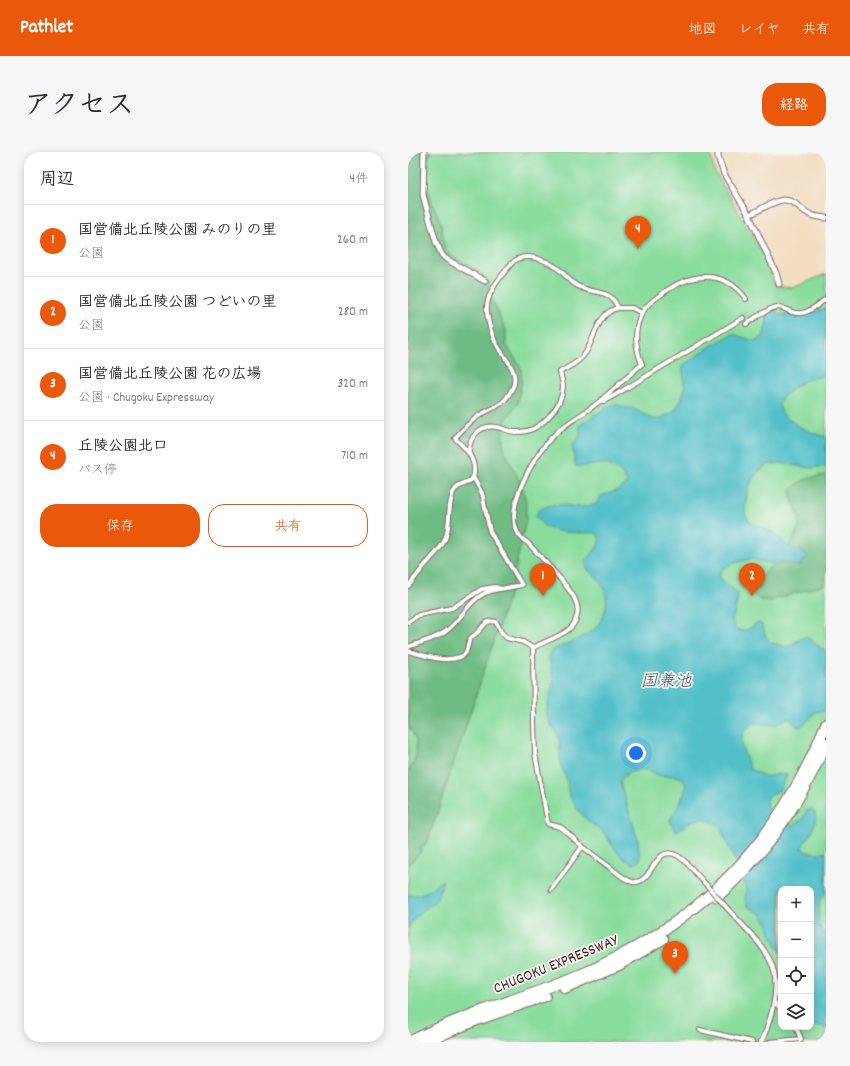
<!DOCTYPE html>
<html lang="ja">
<head>
<meta charset="utf-8">
<style>
	body { margin:0; font-family:Dekko,"Klee One",sans-serif; background:#f7f7f7; color:#2b2b33 }
	.controls { position:absolute; right:12px; bottom:12px; display:grid; overflow:hidden; border-radius:8px; box-shadow:0 2px 10px #0003 }
	.controls button { width:36px; height:36px; display:grid; place-items:center; padding:0; border:0; border-bottom:1px solid #e1e1e2; background:#fff; color:#2b2b33; font:20px sans-serif }
	.you { position:absolute; left:228px; top:601px; width:14px; height:14px; margin:-10px; border:3px solid #fff; border-radius:50%; background:#1a73e8; box-shadow:0 0 0 6px #1a73e833 }
	.badge { display:grid; place-items:center; width:26px; height:26px; border-radius:50%; background:#ea580c; color:#fff; font-size:13px; font-weight:700 }
	.pin { position:absolute; translate:-50% -33px; filter:drop-shadow(0 1px 2px #0008) }
	.pin::after { content:''; position:absolute; top:21px; width:14px; height:12px; background:inherit; clip-path:polygon(0 0,100% 0,50% 100%) }
	.list { margin:0; padding:0; list-style:none }
	h2 { display:flex; justify-content:space-between; align-items:center; height:52px; margin:0; padding:0 16px; font-size:17px }
	h2 small { font-size:13px; font-weight:400; color:#7c7c81 }
	.list li { display:grid; grid-template-columns:26px 1fr auto; gap:12px; align-items:center; box-sizing:border-box; height:72px; padding:0 16px; border-top:1px solid #e1e1e2 }
	.list b { display:block; font-size:15px; white-space:nowrap }
	.list p { margin:0; font-size:13px; white-space:nowrap; color:#7c7c81 }
	.list em { font-size:13px; font-style:normal; color:#7c7c81 }
	.actions { display:flex; gap:8px; padding:12px 16px }
	.actions a { flex:1; padding:9px 0; border:1px solid #ea580c; border-radius:16px; text-align:center; font-size:14px; color:#ea580c }
	.actions .main { background:#ea580c; color:#fff }
	.icon { flex:none; width:22px; height:22px; fill:none; stroke:currentColor; stroke-width:2; stroke-linecap:round; stroke-linejoin:round }
	.map { position:relative; flex:none; width:418px; height:890px; overflow:hidden; border-radius:16px }
	header { display:flex; align-items:center; gap:24px; box-sizing:border-box; height:56px; padding:0 20px; background:#ea580c; color:#fff }
	header strong { font-size:19px }
	nav { display:flex; gap:22px; margin-inline-start:auto; font-size:14px }
	.intro { display:flex; align-items:center; justify-content:space-between; box-sizing:border-box; height:96px; padding:0 24px }
	h1 { margin:0; font-size:28px }
	.button { padding:10px 18px; border-radius:16px; background:#ea580c; color:#fff; font-size:14px; font-weight:700 }
	main { display:flex; gap:24px; padding:0 24px }
	aside { flex:1; background:#fff; border-radius:16px; box-shadow:0 2px 10px #0003 }
	.map>svg:first-child { display:block }
	.green { fill:#89dc9d; stroke:#6a7e64; fill-rule:evenodd }
	.forest { fill:#6ebc84; stroke:#5c6e58 }
	.water { fill:#52c0c9; stroke:#4e707a }
	.lines { fill:none; stroke-linecap:round; stroke-linejoin:round }
	.pedestrian-casing { stroke:#856260; stroke-width:6 }
	.minor-casing { stroke:#856260; stroke-width:7 }
	.motorway-casing { stroke:#856260; stroke-width:12 }
	.pedestrian { stroke:#fff; stroke-width:4 }
	.minor { stroke:#fff; stroke-width:5 }
	.motorway { stroke:#fff; stroke-width:10 }
	.pedestrian-bridge-casing { stroke:#856260; stroke-width:6; stroke-linecap:butt }
	.pedestrian-bridge { stroke:#fff; stroke-width:4 }
	.labels { text-anchor:middle; dominant-baseline:central; stroke-width:3.5; stroke-linejoin:round; paint-order:stroke }
	.street-label { font-size:16px; fill:#4a1f2b; stroke:#f6f6f2 }
	.water-label { font-size:17px; font-style:italic; fill:#4d5762; stroke:#f6f6f2 }
</style>
</head>
<body>
<header>
<strong>Pathlet</strong>
<nav><a>地図</a><a>レイヤ</a><a>共有</a></nav>
</header>
<div class="intro"><h1>アクセス</h1><a class="button">経路</a></div>
<main>
<aside>
<h2>周辺<small>4件</small></h2>
<ul class="list">
<li><span class="badge">1</span><div><b>国営備北丘陵公園 みのりの里</b><p>公園</p></div><em>260 m</em></li>
<li><span class="badge">2</span><div><b>国営備北丘陵公園 つどいの里</b><p>公園</p></div><em>280 m</em></li>
<li><span class="badge">3</span><div><b>国営備北丘陵公園 花の広場</b><p>公園 · Chugoku Expressway</p></div><em>320 m</em></li>
<li><span class="badge">4</span><div><b>丘陵公園北口</b><p>バス停</p></div><em>710 m</em></li>
</ul>
<div class="actions"><a class="main">保存</a><a>共有</a></div>
</aside>
<div class="map">
<svg width="418" height="890" viewBox="0 0 418 890">
	<rect width="100%" height="100%" fill="#f6f6f2"/>
	<filter id="ink" filterUnits="userSpaceOnUse"><feTurbulence type="fractalNoise" baseFrequency=".025" numOctaves="2"/><feDisplacementMap in="SourceGraphic" scale="8" xChannelSelector="R" yChannelSelector="G"/><feConvolveMatrix kernelMatrix="1 2 1 2 8 2 1 2 1" color-interpolation-filters="sRGB"/></filter>
	<filter id="wash" filterUnits="userSpaceOnUse"><feTurbulence type="fractalNoise" baseFrequency=".012" numOctaves="4" result="noise"/><feDisplacementMap in="SourceGraphic" scale="16" xChannelSelector="R" yChannelSelector="G"/><feGaussianBlur stdDeviation="0.9" result="paint"/><feColorMatrix in="noise" values="0 0 0 0 0 0 0 0 0 0 0 0 0 0 0 0 0 1.4 0 .05"/><feComposite in="paint" operator="in"/></filter>
	<g filter="url(#wash)">
		<rect width="100%" height="100%" fill="#f2ddc1"/>
		<path class="green" d="M0,0h302l4,18 48,82 14,34 16,2 34,-14v768h-418zM373,737h30v138h-30z"/>
		<path class="forest" d="M0,0h23c-17,26 3,48 10,73 3,9 1,20 9,29 6,6 17,9 24,14 5,4 10,10 15,15l1,13 16,34v14l15,24 1,10 -4,25 -13,18 -3,14 3,17 18,36 3,15v17l-15,69 -82,249 -10,16 -11,11v-92l8,-17v-16l-8,-15z
			M418,323v109l-56,17 -11,-1 -5,-5 -2,-7 41,-47 5,-13 1,-10 -8,-22v-6c10,-12 21,-13 35,-15z"/>
		<path class="water" d="M418,156l-1,65c-5,5 -14,5 -21,8 -9,5 -19,12 -25,21 -1,18 32,31 47,35v29l-16,2 -30,-5 -13,2 -8,6 -6,7 -5,12 -3,15v9l5,8 26,12 10,11 21,9 1,3 -9,9 -11,-3 -13,1 -24,-5 -17,4 -12,6 -3,6c4,10 18,12 19,23l-6,23c7,17 15,8 26,2l3,1c9,19 2,17 25,23l19,-10c10,3 11,10 21,13v61l-11,1c-5,6 -10,15 -18,15l-6,-7 -4,-2 -11,7 -22,-2c-21,13 -10,27 -4,46l16,8 12,-3 9,1 -8,16c-8,3 -12,5 -13,13l9,17 18,5 10,-8 4,-7 5,-2 3,3c2,8 -1,17 -6,25 -3,4 -6,6 -7,11l4,4 20,1v40l-6,7 -2,24 8,12v93l-4,-3 -10,-1 -1,-1v-135h-30v64l-11,-20 -2,-8 -7,-11 -14,-8 -2,-5 1,-13 -4,-16 -9,-15 -13,-31c-17,-11 -28,-8 -42,5l-4,-1 -4,-10c4,-7 15,-24 15,-31 3,-16 -14,-13 -24,-13 -6,-1 -10,-5 -15,-6 -8,-1 -24,3 -26,12l18,59 2,19 -5,4c-18,-4 -22,-22 -33,-33 -3,-3 -7,-5 -10,-7 -7,-5 -14,-14 -18,-20 -8,-11 -5,-15 -8,-26 -2,-6 -6,-10 -6,-17 -1,-7 1,-14 -1,-21 -2,-10 -12,-17 -12,-27 0,-10 6,-22 6,-33 0,-8 -4,-16 -4,-24 1,-14 52,-12 57,-50 2,-11 -3,-22 -11,-30 -6,-6 -8,-4 -10,-14 6,-8 20,-19 12,-29 -14,-1 -36,1 -49,-5 -5,-2 -8,-7 -12,-11l2,-6c17,-11 24,-5 41,-4 6,0 12,-2 17,-3l5,-8 15,-5 11,-7c-1,-9 -14,-19 -22,-20 -10,-1 -18,4 -29,2l-4,-20 8,-10v-11l27,-18 9,-3 10,4h6l21,11h4l13,-5 6,-5 5,-9 4,-11 -3,-23 27,-19 24,-13 22,7 8,-4 4,-14 -1,-6 5,-7 4,1 5,4c16,0 31,0 46,-7z
			M34,728l1,1 -6,18 -24,20 -5,10v-34c16,1 22,-5 34,-15z"/>
	</g>
	<g filter="url(#ink)">
		<g class="lines">
			<defs>
				<path id="pedestrian" d="M338,172c8,-5 22,-16 31,-17 5,-1 10,4 15,5 13,5 24,-6 34,-13
					M192,249l42,-37c-7,-17 -9,-34 0,-51 4,-8 12,-14 20,-19 27,-21 62,-26 84,5
					M61,301c-1,-15 11,-29 27,-26 8,1 15,6 23,5 21,0 43,-25 44,-45 0,-5 -2,-10 -3,-15 8,-5 18,-9 24,-17 11,-15 13,-43 34,-47
					M0,434c5,-5 9,-11 13,-16 9,-12 24,-23 26,-38 3,-12 1,-27 6,-39 5,-13 23,-5 21,-25 -1,-14 -11,-21 -19,-30 7,-8 14,-15 22,-21 17,-12 24,-7 35,-28 9,-17 -8,-31 -15,-44 -5,-8 -11,-29 -10,-39 1,-15 15,-31 24,-42 13,-14 37,-4 50,7 6,6 11,13 19,16 16,8 30,1 38,21h14l10,5
					M0,470l11,-7 33,-7 30,-19 13,-2 6,2 21,-4 -32,-53 -8,-39 -9,-16
					M0,495c13,-5 25,-7 37,-15 15,-10 23,-31 40,-39 4,-2 10,-3 14,-4
					M125,496c11,-7 25,-10 35,-18 8,-6 12,-18 8,-28 -5,-15 -36,-45 -48,-59 -36,-21 7,-90 27,-109 13,-13 31,-21 45,-33h4l11,-6 128,-77
					M125,496l1,74 1,31 13,71c4,1 8,2 12,3 7,4 14,13 21,18 10,9 21,16 31,24 6,4 14,12 21,13 20,3 21,-40 45,-26 9,5 16,16 24,24
					M0,499c17,4 33,12 52,6 9,-3 6,-11 10,-18 2,-3 6,-5 9,-8 5,-6 8,-12 17,-9l6,11 5,5 16,4 10,6
					M143,738l31,-43
					M319,756c15,17 42,41 47,63 3,13 1,27 -2,40 -3,12 -5,20 -11,31
					M366,850l7,7
					M292,878l52,12
					M362,890l31,-3 -5,-12"/>
				<path id="minor" d="M16,0l-1,43 13,47 6,13 4,4 39,22
					M310,0v5l6,17 25,41 27,58 3,11
					M341,63c9,-4 24,-14 34,-15 11,-1 19,11 28,15 5,2 10,2 15,3"/>
				<path id="motorway" d="M309,745c48,-42 84,-96 109,-154
					M157,836l54,-23 44,-26
					M1,890c52,-27 107,-42 161,-63 125,-51 206,-130 256,-255
					M17,890l52,-22 68,-24"/>
			</defs>
			<use href="#pedestrian" class="pedestrian-casing"/>
			<use href="#minor" class="minor-casing"/>
			<use href="#motorway" class="motorway-casing"/>
			<use href="#pedestrian" class="pedestrian"/>
			<use href="#minor" class="minor"/>
			<use href="#motorway" class="motorway"/>
			<defs>
				<path id="pedestrian-bridge" d="M294,728l25,28"/>
			</defs>
			<use href="#pedestrian-bridge" class="pedestrian-bridge-casing"/>
			<use href="#pedestrian-bridge" class="pedestrian-bridge"/>
		</g>
	</g>
	<g class="labels">
		<g class="street-label">
			<text transform="translate(148 813) rotate(-22)">CHUGOKU EXPRESSWAY</text>
		</g>
		<g class="water-label">
			<text x="258" y="531">国兼池</text>
		</g>
	</g>
</svg>
<div class="controls">
<button>+</button>
<button>−</button>
<button><svg class="icon" aria-label="locate" viewBox="0 0 24 24"><circle cx="12" cy="12" r="6"/><path d="M12 2v4M12 18v4M2 12h4M18 12h4"/></svg></button>
<button><svg class="icon" aria-label="layers" viewBox="0 0 24 24"><path d="M12 4l9 5-9 5-9-5zM3 14l9 5 9-5"/></svg></button>
</div>
<div class="you"></div>
<div class="pin badge" style="left:135px;top:444px">1</div>
<div class="pin badge" style="left:344px;top:444px">2</div>
<div class="pin badge" style="left:267px;top:822px">3</div>
<div class="pin badge" style="left:230px;top:97px">4</div>
</div>
</main>
</body>
</html>
